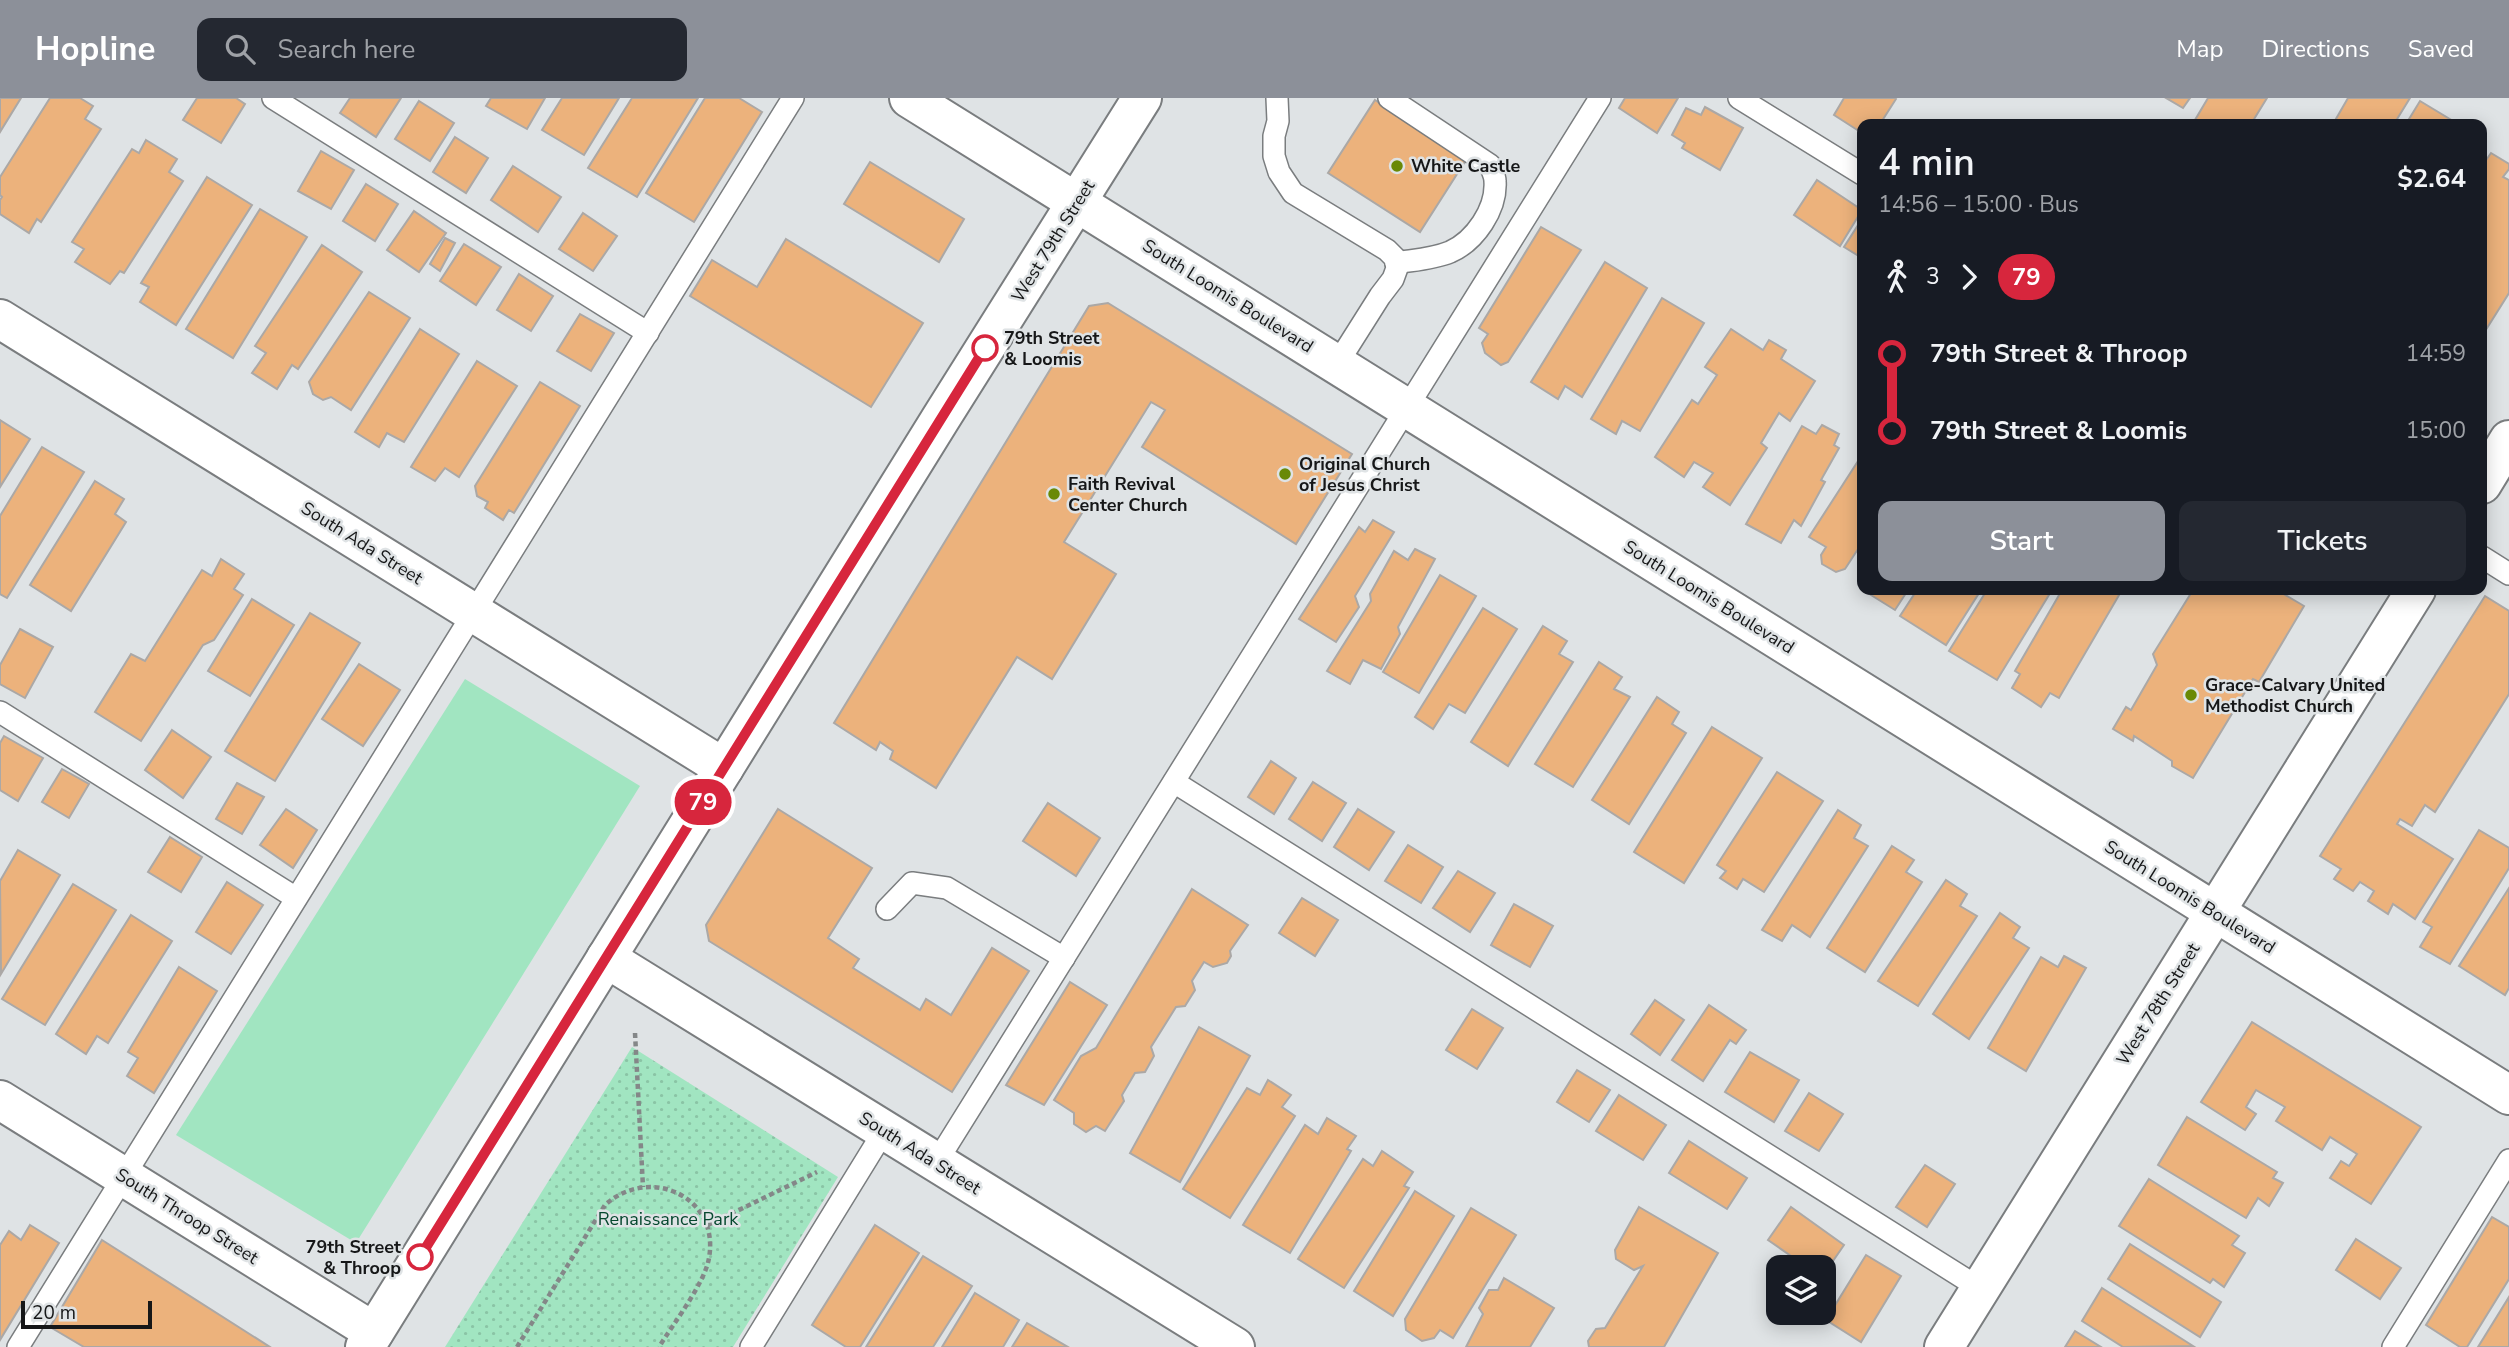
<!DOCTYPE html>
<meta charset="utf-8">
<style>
:root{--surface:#171b24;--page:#242831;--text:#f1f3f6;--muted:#9ea1a6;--accent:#8c9099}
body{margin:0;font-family:"Nunito Sans",sans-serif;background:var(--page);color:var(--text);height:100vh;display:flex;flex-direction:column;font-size:26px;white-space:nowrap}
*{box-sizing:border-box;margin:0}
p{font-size:23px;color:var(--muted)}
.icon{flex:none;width:38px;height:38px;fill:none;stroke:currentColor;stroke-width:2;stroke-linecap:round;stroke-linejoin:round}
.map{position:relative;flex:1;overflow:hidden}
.sheet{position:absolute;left:1857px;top:21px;width:630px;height:476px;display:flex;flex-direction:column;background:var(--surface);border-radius:14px;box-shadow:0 4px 18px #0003}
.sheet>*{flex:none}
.badge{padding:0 14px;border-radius:23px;font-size:24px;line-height:46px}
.fabs{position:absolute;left:1766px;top:1157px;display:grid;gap:14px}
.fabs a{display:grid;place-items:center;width:70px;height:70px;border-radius:14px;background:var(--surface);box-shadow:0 4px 18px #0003;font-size:35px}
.scale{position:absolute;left:21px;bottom:18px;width:131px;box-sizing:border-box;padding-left:7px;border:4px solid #161718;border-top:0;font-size:19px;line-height:24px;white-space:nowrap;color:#161718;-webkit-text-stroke:5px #dfe3e5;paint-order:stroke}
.map>.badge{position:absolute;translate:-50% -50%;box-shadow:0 0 0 4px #fff}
.legs{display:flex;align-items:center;gap:10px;height:77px;padding:0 21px;font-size:23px}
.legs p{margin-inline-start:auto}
.overview{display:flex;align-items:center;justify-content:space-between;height:119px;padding:0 21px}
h1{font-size:38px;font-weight:600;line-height:52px}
.cta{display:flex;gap:14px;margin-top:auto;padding:14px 21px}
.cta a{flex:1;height:80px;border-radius:14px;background:var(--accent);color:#fff;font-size:28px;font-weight:600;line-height:80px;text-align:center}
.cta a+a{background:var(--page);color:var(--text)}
ul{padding:0 21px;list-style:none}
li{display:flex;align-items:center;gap:24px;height:77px;font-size:26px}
li i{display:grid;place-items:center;width:10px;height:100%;margin:0 9px;background:currentColor}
li i::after{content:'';width:18px;height:18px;margin:-9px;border:5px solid;border-radius:50%;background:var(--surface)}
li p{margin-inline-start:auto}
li:first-child i{background:linear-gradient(#0000 50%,currentColor 0)}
li:last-child i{background:linear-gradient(currentColor 50%,#0000 0)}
header{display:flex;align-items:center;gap:42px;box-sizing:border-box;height:98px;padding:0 35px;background:var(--accent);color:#fff}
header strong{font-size:33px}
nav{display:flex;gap:38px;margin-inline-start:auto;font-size:24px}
.search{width:490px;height:63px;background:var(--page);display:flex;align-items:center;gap:18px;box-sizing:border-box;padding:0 24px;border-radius:14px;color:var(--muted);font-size:26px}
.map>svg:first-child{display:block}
.grass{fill:#a1e5c1}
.park{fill:url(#park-dots)}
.building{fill:#ecb27c;stroke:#aba8a6;stroke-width:2}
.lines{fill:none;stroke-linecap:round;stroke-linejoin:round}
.service-casing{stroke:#7a7d7f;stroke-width:24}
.minor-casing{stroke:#7a7d7f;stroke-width:42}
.tertiary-casing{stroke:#7a7d7f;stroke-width:42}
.secondary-casing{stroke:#7a7d7f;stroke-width:42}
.path{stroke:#848788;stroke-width:4.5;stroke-dasharray:5 3.5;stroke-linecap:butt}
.service{stroke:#fff;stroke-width:21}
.minor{stroke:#fff;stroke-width:38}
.tertiary{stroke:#fff;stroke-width:38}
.secondary{stroke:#fff;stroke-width:38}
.line-1-casing{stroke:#fff;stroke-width:16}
.line-1{stroke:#d7263d;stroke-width:10}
.poi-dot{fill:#698906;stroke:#dfe3e5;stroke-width:2.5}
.stop-1-dot{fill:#fff;stroke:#d7263d;stroke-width:3.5}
.labels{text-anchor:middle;stroke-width:5;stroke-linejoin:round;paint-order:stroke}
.poi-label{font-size:18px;font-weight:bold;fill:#161718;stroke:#dfe3e5;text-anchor:start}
.street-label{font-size:18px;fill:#161718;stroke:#dfe3e5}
.stop-label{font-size:18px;font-weight:bold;fill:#161718;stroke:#dfe3e5;text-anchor:start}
.park-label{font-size:18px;fill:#05482e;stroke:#dfe3e5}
</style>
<header>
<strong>Hopline</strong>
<div class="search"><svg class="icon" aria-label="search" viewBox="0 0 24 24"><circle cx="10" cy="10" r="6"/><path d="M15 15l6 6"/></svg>Search here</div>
<nav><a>Map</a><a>Directions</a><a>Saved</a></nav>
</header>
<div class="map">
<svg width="2509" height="1249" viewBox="0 0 2509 1249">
<defs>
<pattern id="park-dots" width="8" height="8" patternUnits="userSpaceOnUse" patternTransform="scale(1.75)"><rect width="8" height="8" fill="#a1e5c1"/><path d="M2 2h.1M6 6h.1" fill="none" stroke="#8ac4a5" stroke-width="1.8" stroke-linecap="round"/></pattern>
</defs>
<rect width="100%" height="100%" fill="#dfe3e5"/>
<polygon class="grass" points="465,581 640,688 356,1145 176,1037"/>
<polygon class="park" points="632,949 838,1079 733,1249 445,1249"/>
<g class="building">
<polygon points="0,0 21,0 0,34"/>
<polygon points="50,0 80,0 93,8 85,21 101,31 41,124 37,121 29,135 0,116 0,102 2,99 0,97 0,79"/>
<polygon points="197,0 236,0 245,6 221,45 183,22"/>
<polygon points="350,0 401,0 376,39 340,15"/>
<polygon points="491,0 545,0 527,31 486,8"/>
<polygon points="562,0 619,0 584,57 542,32"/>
<polygon points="632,0 698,0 637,99 588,70"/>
<polygon points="705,0 739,0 762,14 694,124 646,95"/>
<polygon points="1625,0 1678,0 1657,35 1619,10"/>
<polygon points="1844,0 1895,0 1896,1 1880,26 1862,26 1862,35 1834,17"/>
<polygon points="2166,0 2190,0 2183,10"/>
<polygon points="2208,0 2267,0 2251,26 2202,26 2195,22"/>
<polygon points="2348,0 2410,0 2394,26 2333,26"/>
<polygon points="1375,2 1466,62 1420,134 1328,75"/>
<polygon points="419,3 454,25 430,63 395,41"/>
<polygon points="2420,3 2458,26 2406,26"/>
<polygon points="1705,9 1743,30 1720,72 1682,50 1685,45 1672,37 1686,10 1701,17"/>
<polygon points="455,39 488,60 466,95 433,74"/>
<polygon points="146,42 177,61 169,74 183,83 124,175 120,173 110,186 75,164 84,151 72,144 132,51 139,55"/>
<polygon points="321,53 354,72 331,111 298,93"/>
<polygon points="2491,55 2509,66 2509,71 2503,79 2509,82 2509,195 2482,238 2482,63 2484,65"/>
<polygon points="870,64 964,121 939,164 844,106"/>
<polygon points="513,68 561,99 538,134 491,102"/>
<polygon points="207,79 252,107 176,227 140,204 149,189 141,185"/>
<polygon points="1817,82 1862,112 1840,148 1794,117"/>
<polygon points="366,86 398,106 375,143 343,123"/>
<polygon points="260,111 307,139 233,260 186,231"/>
<polygon points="414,113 446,135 419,174 387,152"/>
<polygon points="583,115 617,138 593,173 559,151"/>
<polygon points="1862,121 1862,160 1844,149"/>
<polygon points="1541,129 1581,152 1508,264 1501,267 1485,255 1482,245 1488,236 1479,230"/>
<polygon points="445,140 455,145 440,173 430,166"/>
<polygon points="786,141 923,225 871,309 690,198 712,162 757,189"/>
<polygon points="464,146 501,169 476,207 440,183"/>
<polygon points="322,147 362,174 298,271 292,267 277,291 252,275 266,255 255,248"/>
<polygon points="1605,164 1647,190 1582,299 1565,288 1558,301 1531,284"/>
<polygon points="519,176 553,198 531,233 497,212"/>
<polygon points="369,194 410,220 351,312 331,299 323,302 313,296 309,284"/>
<polygon points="1662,200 1704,225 1640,333 1622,323 1616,336 1591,321"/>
<polygon points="1108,205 1352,356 1296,446 1142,349 1165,312 1151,304 1064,444 1116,476 1052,581 1017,559 936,690 890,661 893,653 880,644 876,652 834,625 1089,208"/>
<polygon points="580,216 614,235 591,273 557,253"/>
<polygon points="420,231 459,256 404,344 387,335 379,349 355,334"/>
<polygon points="1731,231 1763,252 1769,242 1786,252 1781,261 1815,283 1790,323 1779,315 1761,345 1767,350 1730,407 1703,389 1713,375 1694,364 1684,379 1655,359 1692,302 1698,306 1717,277 1705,269"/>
<polygon points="477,263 517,288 459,379 445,370 435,383 411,369"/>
<polygon points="540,284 580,308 514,415 509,412 503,422 485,410 488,404 477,398 475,388"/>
<polygon points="0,322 30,341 0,389"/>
<polygon points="1822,327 1839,336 1834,347 1839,350 1821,382 1825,384 1801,428 1794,422 1781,445 1746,426 1802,328 1816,336"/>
<polygon points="42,349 84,374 7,500 0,496 0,418"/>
<polygon points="1862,357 1862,445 1845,471 1836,474 1822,466 1821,457 1826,449 1809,439"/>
<polygon points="95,383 124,401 115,416 126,424 71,513 30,487"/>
<polygon points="1373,422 1394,434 1355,498 1359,509 1336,544 1299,521 1359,429 1365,434"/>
<polygon points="1415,451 1435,461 1398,529 1400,536 1381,571 1363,562 1350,586 1327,573 1371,503 1370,496 1394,453 1408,462"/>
<polygon points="221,461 244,476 234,491 243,497 214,542 203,547 141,643 95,614 131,556 145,563 202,472 212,478"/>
<polygon points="1440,477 1476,498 1419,595 1383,574"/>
<polygon points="1863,492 1908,492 1895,512"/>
<polygon points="1917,492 1981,492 1946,547 1900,518"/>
<polygon points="1987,492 2052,492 1997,582 1949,553"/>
<polygon points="2062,492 2122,492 2059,600 2050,595 2041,609 2012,590 2020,576 2015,573"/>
<polygon points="2193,492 2277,492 2304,508 2259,584 2253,581 2193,680 2172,668 2172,663 2134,638 2133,643 2113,631 2126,609 2131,612 2157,567 2153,556"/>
<polygon points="2485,498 2509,513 2509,596 2435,714 2425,707 2412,728 2400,721 2397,726 2453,761 2415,821 2393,806 2388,816 2368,803 2374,793 2360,784 2353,793 2334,781 2341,771 2320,758"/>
<polygon points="252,501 294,527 250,598 208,573"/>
<polygon points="1483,510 1517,531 1465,615 1449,606 1433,631 1415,619"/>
<polygon points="310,515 360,545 275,683 225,653"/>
<polygon points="1543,528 1567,543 1559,556 1573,564 1508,668 1471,644"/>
<polygon points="20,531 53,549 25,600 0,586 0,567"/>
<polygon points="1599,564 1622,579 1614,591 1630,599 1573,689 1535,666"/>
<polygon points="359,566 400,592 363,648 322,621"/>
<polygon points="1657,599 1679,614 1672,626 1686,635 1629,726 1592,702"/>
<polygon points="1712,629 1762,660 1684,785 1634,754"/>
<polygon points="172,632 211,659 183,700 145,672"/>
<polygon points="4,638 43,660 18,703 0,692 0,645"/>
<polygon points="1271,663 1296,680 1274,716 1248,699"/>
<polygon points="62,671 89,686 69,720 42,704"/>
<polygon points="1777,674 1823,703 1764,794 1743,781 1737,791 1720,780 1726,773 1717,767"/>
<polygon points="1313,684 1346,705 1322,743 1289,721"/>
<polygon points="237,685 264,699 242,736 216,721"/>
<polygon points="1048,705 1100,740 1076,778 1023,743"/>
<polygon points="286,711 317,732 293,770 260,747"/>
<polygon points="778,711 872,770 828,840 859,861 853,870 920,912 926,901 951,917 992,850 1029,873 952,994 709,843 706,827"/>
<polygon points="1358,711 1394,734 1369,772 1334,749"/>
<polygon points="1838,712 1861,727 1854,740 1868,748 1810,839 1792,827 1782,843 1762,832"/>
<polygon points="2479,732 2509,750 2509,770 2450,866 2420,849 2432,829 2423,824"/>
<polygon points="170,739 202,759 181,794 148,774"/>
<polygon points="1408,747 1443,769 1421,805 1385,783"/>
<polygon points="1892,748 1914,762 1906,774 1922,784 1865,874 1827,850"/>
<polygon points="18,752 60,777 1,876 0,783"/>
<polygon points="1458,773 1495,795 1470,834 1433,810"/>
<polygon points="1946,782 1967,796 1960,808 1977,818 1918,908 1878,883"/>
<polygon points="227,784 263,807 231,856 196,834"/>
<polygon points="73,786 116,812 45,927 2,901"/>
<polygon points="2509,790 2509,890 2505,897 2459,868"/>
<polygon points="1192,791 1248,827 1230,853 1231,858 1227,865 1213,869 1204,864 1192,883 1195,892 1185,908 1176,909 1151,949 1154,958 1145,974 1135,975 1122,997 1124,1003 1105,1033 1096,1028 1086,1034 1074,1026 1074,1015 1054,1002 1081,958 1096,950"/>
<polygon points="1302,800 1338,822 1315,858 1279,835"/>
<polygon points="1514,806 1553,828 1530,869 1491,847"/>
<polygon points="2000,815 2020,829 2013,840 2029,850 1969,941 1933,916"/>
<polygon points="131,817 172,843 108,945 97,938 86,956 56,936"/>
<polygon points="2064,858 2086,870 2026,973 1988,950 2041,859 2058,869"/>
<polygon points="179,869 217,893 154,995 127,978 138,960 128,954"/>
<polygon points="1070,884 1107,907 1044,1007 1006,987"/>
<polygon points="1655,902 1684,922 1660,957 1631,936"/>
<polygon points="1709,907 1746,932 1736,946 1730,942 1703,983 1672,962"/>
<polygon points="1472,911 1503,930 1477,971 1446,952"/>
<polygon points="2252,924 2421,1029 2371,1106 2330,1080 2341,1063 2349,1068 2357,1056 2330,1039 2322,1052 2276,1023 2285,1009 2256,992 2246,1009 2256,1016 2245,1032 2201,1004"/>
<polygon points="1199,929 1250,958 1180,1084 1130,1055"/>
<polygon points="1750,954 1799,982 1774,1024 1725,994"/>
<polygon points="1577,972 1610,992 1589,1024 1557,1004"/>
<polygon points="1268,982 1291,997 1282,1009 1295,1018 1230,1120 1183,1091 1247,990 1260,997"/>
<polygon points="1809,995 1843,1016 1819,1053 1785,1033"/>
<polygon points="1619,997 1666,1027 1643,1062 1596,1033"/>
<polygon points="2187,1019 2277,1074 2273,1080 2283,1085 2269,1108 2258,1100 2246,1120 2158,1067"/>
<polygon points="1327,1020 1356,1038 1347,1051 1351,1053 1290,1155 1243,1127 1305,1027 1318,1036"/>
<polygon points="1689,1043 1747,1080 1727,1111 1669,1075"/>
<polygon points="1382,1053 1413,1074 1404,1088 1409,1090 1344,1190 1298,1161 1363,1061 1373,1068"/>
<polygon points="1925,1067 1955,1086 1927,1129 1896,1109"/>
<polygon points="2149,1081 2239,1138 2232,1147 2245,1155 2224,1189 2213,1181 2210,1185 2119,1128"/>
<polygon points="1415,1093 1454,1118 1393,1218 1354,1193"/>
<polygon points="1639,1109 1718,1155 1664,1249 1589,1249 1588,1243 1596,1231 1605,1230 1643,1168 1634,1172 1616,1161 1615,1152"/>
<polygon points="1791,1109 1844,1147 1824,1176 1824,1169 1807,1169 1768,1142"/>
<polygon points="1471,1110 1516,1137 1453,1240 1440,1232 1434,1240 1422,1243 1406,1232 1405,1221"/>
<polygon points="2492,1119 2509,1129 2509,1181 2467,1249 2460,1249 2426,1227"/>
<polygon points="30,1127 59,1145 0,1242 0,1147 9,1133 21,1142"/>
<polygon points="875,1127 919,1155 860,1249 846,1249 812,1227"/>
<polygon points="2356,1141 2401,1170 2380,1201 2336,1172"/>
<polygon points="102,1142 270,1249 84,1249 50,1229"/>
<polygon points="2130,1146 2221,1204 2200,1239 2108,1181"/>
<polygon points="1866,1157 1901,1178 1861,1244 1826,1222"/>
<polygon points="923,1158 972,1188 933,1249 866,1249"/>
<polygon points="1504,1180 1554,1210 1530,1249 1466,1249 1483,1216 1479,1210 1489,1192 1498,1192"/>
<polygon points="2102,1190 2193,1248 2123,1249 2082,1223"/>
<polygon points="975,1195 1019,1222 1003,1249 942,1249"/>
<polygon points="2509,1199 2509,1249 2478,1249"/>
<polygon points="1027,1225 1068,1249 1012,1249"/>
<polygon points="2075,1233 2101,1249 2065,1249"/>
</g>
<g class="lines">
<g class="service-casing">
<g id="service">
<polyline points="273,0 648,235"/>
<polyline points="1277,0 1278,23 1274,38 1274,58 1279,74 1293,95 1387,152 1395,160 1397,170 1393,181 1380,198 1337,266"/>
<path d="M 1389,0 L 1490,67 C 1492,72 1495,78 1495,83 C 1497,111 1475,143 1450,154 C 1433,161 1414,162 1396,165"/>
<polyline points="1739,0 1862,76"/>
<polyline points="2482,459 2509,476"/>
<polyline points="0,614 296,800"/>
<polyline points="1174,684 1981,1191"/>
<polyline points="887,811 912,785 947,790 1064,860"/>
<polyline points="936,1065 1600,0"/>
<polyline points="18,1249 793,0"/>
<polyline points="751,1249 884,1033"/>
<polyline points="2393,1249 2509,1062"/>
</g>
</g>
<g class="minor-casing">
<g id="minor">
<polyline points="0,221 724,670"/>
<polyline points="2482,386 2509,342"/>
<polyline points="606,860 1235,1249"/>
<polyline points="0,1002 374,1234"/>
<polyline points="1944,1249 2416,492"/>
</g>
</g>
<g class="tertiary-casing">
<polyline id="tertiary" points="909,0 2509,997"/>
</g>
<g class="secondary-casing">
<polyline id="secondary" points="365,1249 941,320 1142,0"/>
</g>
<g class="path">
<polyline points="635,935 643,1089"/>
<polyline points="708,1127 817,1074"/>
<path d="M 517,1249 L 605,1107 C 649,1067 720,1098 709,1160 C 705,1185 673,1226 659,1249"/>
</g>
<use href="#service" class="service"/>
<use href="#minor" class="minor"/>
<use href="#tertiary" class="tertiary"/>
<use href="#secondary" class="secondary"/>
</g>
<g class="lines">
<g class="line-1-casing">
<polyline id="line-1" points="420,1159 985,250"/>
</g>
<use href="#line-1" class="line-1"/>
</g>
<g class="poi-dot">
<circle cx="1397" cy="68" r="7"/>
<circle cx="1285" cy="376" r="7"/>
<circle cx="1054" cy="396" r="7"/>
<circle cx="2191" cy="597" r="7"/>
</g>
<g class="stop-1-dot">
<circle cx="985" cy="250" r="12"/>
<circle cx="420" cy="1159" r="12"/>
</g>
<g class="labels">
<g class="poi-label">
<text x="1411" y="74">White Castle</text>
<text x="1299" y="372">Original Church<tspan x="1299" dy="21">of Jesus Christ</tspan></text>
<text x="1068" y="392">Faith Revival<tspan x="1068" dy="21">Center Church</tspan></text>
<text x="2205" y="593">Grace-Calvary United<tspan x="2205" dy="21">Methodist Church</tspan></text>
</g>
<g class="street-label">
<text transform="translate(1053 143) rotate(-58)" y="6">West 79th Street</text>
<text transform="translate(1228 198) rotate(32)" y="6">South Loomis Boulevard</text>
<text transform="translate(362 445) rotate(32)" y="6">South Ada Street</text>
<text transform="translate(1709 499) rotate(32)" y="6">South Loomis Boulevard</text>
<text transform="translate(2190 799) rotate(32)" y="6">South Loomis Boulevard</text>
<text transform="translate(2158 906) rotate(-58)" y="6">West 78th Street</text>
<text transform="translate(920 1055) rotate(32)" y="6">South Ada Street</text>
<text transform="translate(187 1118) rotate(32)" y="6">South Throop Street</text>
</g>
<g class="stop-label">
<text x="1004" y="246">79th Street<tspan x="1004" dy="21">&amp; Loomis</tspan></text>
<text x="401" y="1155" text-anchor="end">79th Street<tspan x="401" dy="21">&amp; Throop</tspan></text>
</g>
<g class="park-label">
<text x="668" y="1127">Renaissance Park</text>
</g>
</g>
</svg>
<div class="fabs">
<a><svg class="icon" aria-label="layers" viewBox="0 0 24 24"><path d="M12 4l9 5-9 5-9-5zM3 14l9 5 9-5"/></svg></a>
</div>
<div class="scale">20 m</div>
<b class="badge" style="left:703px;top:704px;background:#d7263d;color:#fff">79</b>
<section class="sheet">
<div class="overview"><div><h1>4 min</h1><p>14:56 – 15:00 · Bus</p></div><b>$2.64</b></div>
<div class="legs"><svg class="icon" aria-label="walk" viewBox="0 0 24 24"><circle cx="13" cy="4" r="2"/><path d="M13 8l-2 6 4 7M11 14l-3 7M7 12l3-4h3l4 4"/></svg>3<svg class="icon" aria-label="forward" viewBox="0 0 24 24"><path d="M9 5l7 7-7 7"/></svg><b class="badge" style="background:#d7263d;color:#fff">79</b></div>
<ul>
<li><i style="color:#d7263d"></i><b>79th Street &amp; Throop</b><p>14:59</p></li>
<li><i style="color:#d7263d"></i><b>79th Street &amp; Loomis</b><p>15:00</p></li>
</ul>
<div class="cta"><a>Start</a><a>Tickets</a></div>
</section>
</div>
